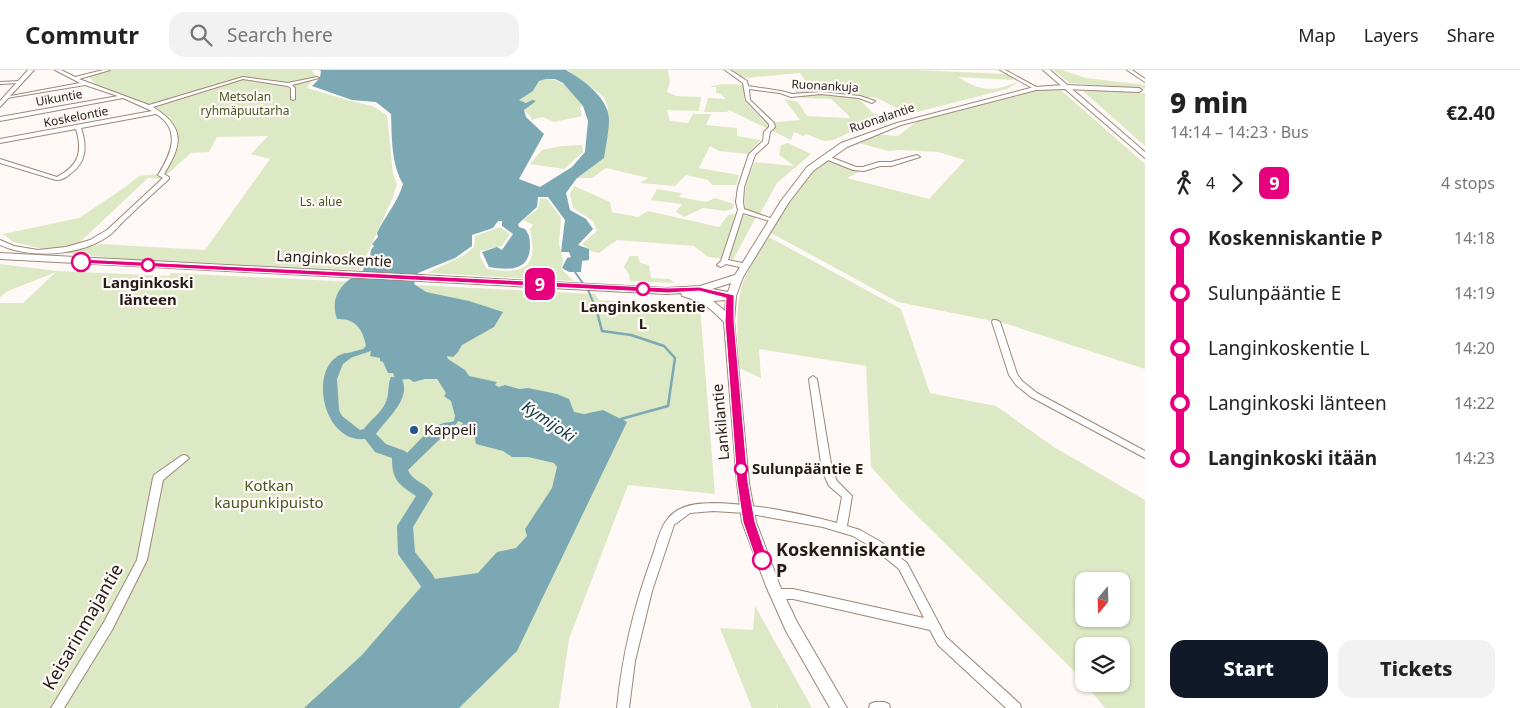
<!DOCTYPE html>
<meta charset="utf-8">
<style>
:root{--surface:#fff;--page:#f2f2f2;--text:#222;--muted:#767676;--line:#e0e0e0;--accent:#111827}
body{margin:0;font-family:"Noto Sans",sans-serif;background:var(--page);color:var(--text);height:100vh;display:flex;flex-direction:column;font-size:19px;white-space:nowrap}
*{box-sizing:border-box;margin:0}
p{font-size:16px;color:var(--muted)}
.icon{flex:none;width:28px;height:28px;fill:none;stroke:currentColor;stroke-width:2;stroke-linecap:round;stroke-linejoin:round}
.map{position:relative;flex:1;overflow:hidden}
.drawer{display:flex;flex-direction:column;background:var(--surface);width:375px}
.drawer>*{flex:none}
.badge{padding:0 10px;border-radius:8px;font-size:18px;line-height:32px}
.needle{width:32px;rotate:199deg}
.buttons{position:absolute;left:1075px;top:502px;display:grid;gap:10px}
.buttons a{display:grid;place-items:center;width:55px;height:55px;border-radius:10px;background:var(--surface);box-shadow:0 1px 4px #0004;font-size:25px}
.map>.badge{position:absolute;translate:-50% -50%;box-shadow:0 0 0 2px #fff}
.legs{display:flex;align-items:center;gap:8px;height:55px;padding:0 25px;font-size:16px}
.legs p{margin-inline-start:auto}
.overview{display:flex;align-items:center;justify-content:space-between;height:85px;padding:0 25px}
h1{font-size:28px;font-weight:800;line-height:38px}
.button{display:flex;gap:10px;margin-top:auto;padding:10px 25px}
.button a{flex:1;height:58px;border-radius:15px;background:var(--accent);color:#fff;font-size:20px;font-weight:800;line-height:58px;text-align:center}
.button a+a{background:var(--page);color:var(--text)}
ul{padding:0 25px;list-style:none}
li{display:flex;align-items:center;gap:18px;height:55px;font-size:19px}
li i{display:grid;place-items:center;width:8px;height:100%;margin:0 6px;background:currentColor}
li i::after{content:'';width:12px;height:12px;margin:-6px;border:4px solid;border-radius:50%;background:var(--surface)}
li p{margin-inline-start:auto}
li:first-child i{background:linear-gradient(#0000 50%,currentColor 0)}
li:last-child i{background:linear-gradient(currentColor 50%,#0000 0)}
header{display:flex;align-items:center;gap:30px;box-sizing:border-box;height:70px;padding:0 25px;background:var(--surface);border-bottom:1px solid var(--line)}
header strong{font-size:24px}
nav{display:flex;gap:28px;margin-inline-start:auto;font-size:18px}
.search{width:350px;height:45px;background:var(--page);display:flex;align-items:center;gap:12px;box-sizing:border-box;padding:0 18px;border-radius:15px;color:var(--muted);font-size:19px}
main{display:flex;flex:1;min-height:0}
.map>svg:first-child{display:block}
.green{fill:#dde9c5;fill-rule:evenodd}
.water{fill:#7ba8b3;fill-rule:evenodd}
.lines{fill:none;stroke-linecap:round;stroke-linejoin:round}
.stream-far1{stroke:#7ba8b3;stroke-width:2}
.stream{stroke:#7ba8b3;stroke-width:2.5}
.river{fill:#7ba8b3;fill-rule:evenodd}
.minor-casing{stroke:#9e8679;stroke-width:2}
.tertiary-casing{stroke:#9e8679;stroke-width:2}
.secondary-casing{stroke:#9e8679;stroke-width:2}
.minor{fill:#fff;fill-rule:evenodd}
.tertiary{fill:#fff;fill-rule:evenodd}
.secondary{fill:#fff;fill-rule:evenodd}
.line-1{fill:#e6007e;stroke:#fff}
.stop-1-dot{fill:#fff;stroke:#e6007e;stroke-width:2.5}
.poi-dot{fill:#1f5990;stroke:#fef9f6;stroke-width:2}
.labels{text-anchor:middle;stroke-width:4.5;stroke-linejoin:round;paint-order:stroke}
.far-street-label{font-size:12px;fill:#241b16;stroke:#fef9f6}
.far-park-label{font-size:12px;fill:#485820;stroke:#fef9f6}
.street-label{font-size:15px;fill:#241b16;stroke:#fef9f6}
.stop-label{font-size:15px;font-weight:bold;fill:#241b16;stroke:#fef9f6}
.poi-label{font-size:15px;fill:#241b16;stroke:#fef9f6;text-anchor:start}
.park-label{font-size:15px;fill:#485820;stroke:#fef9f6}
.water-label{font-size:16px;font-style:italic;fill:#0c3942;stroke:#fef9f6}
.near-stop-label{font-size:18px;font-weight:bold;fill:#241b16;stroke:#fef9f6;text-anchor:start}
.near-street-label{font-size:18px;fill:#241b16;stroke:#fef9f6}
</style>
<header>
<strong>Commutr</strong>
<div class="search"><svg class="icon" aria-label="search" viewBox="0 0 24 24"><circle cx="10" cy="10" r="6"/><path d="M15 15l6 6"/></svg>Search here</div>
<nav><a>Map</a><a>Layers</a><a>Share</a></nav>
</header>
<main>
<div class="map">
<svg width="1145" height="638" viewBox="0 0 1145 638">
<rect width="100%" height="100%" fill="#fef9f6"/>
<g class="green">
<path d="M 112,0 L 311,0 L 316,5 L 307,18 L 351,31 L 372,36 L 387,45 L 393,104 L 397,114 L 393,127 L 361,198 L 358,200 L 126,189 L 64,183 L 100,174 L 205,180 L 270,89 L 251,84 L 268,66 L 217,67 L 209,82 L 191,83 L 162,109 L 148,108 L 79,173 L 61,178 L 43,179 L 13,172 L 3,164 L 79,148 L 124,118 L 139,106 L 165,103 C 184,71 185,58 151,36 L 242,8 L 150,36 L 96,15 L 88,6 Z"/>
<polygon points="568,0 668,0 670,12 667,22 676,26 701,27 699,41 667,40 670,51 688,53 693,44 711,44 706,55 737,58 737,66 761,70 747,84 719,81 710,76 699,98 739,105 736,115 712,115 708,110 686,105 675,116 640,113 648,108 606,98 592,108 577,108 608,38 604,27"/>
<path d="M 737,0 L 914,0 L 1007,4 L 1013,8 L 1012,10 L 958,7 C 972,16 986,22 1003,17 C 1009,15 1013,13 1019,12 L 1007,19 L 909,44 L 875,27 L 858,28 L 874,44 L 896,43 L 904,46 L 866,55 L 833,70 L 824,71 L 806,64 L 803,66 L 794,62 L 791,70 L 729,40 L 727,42 L 704,42 L 708,28 L 726,29 L 721,24 L 716,23 L 716,17 L 709,17 L 721,14 L 745,15 L 744,30 L 766,53 L 800,50 L 784,29 L 798,32 L 807,46 L 849,48 L 849,46 L 831,29 L 802,28 L 794,20 L 811,19 L 800,3 L 745,8 L 729,1 Z"/>
<polygon points="1053,0 1062,0 1086,8 1145,15 1145,19 1070,13"/>
<path d="M 546,9 C 564,8 572,23 583,36 L 580,37 L 582,46 L 554,52 L 543,47 L 531,50 L 531,47 L 524,40 L 535,31 L 526,33 L 518,30 L 533,21 L 539,11 Z"/>
<path d="M 1041,19 L 1054,19 L 1062,21 L 1145,94 L 1145,299 L 1007,254 L 898,232 L 771,163 C 785,135 802,110 825,89 L 859,102 L 847,108 L 929,129 L 965,90 L 938,82 L 901,80 L 888,81 L 855,72 L 875,64 L 898,66 L 916,52 Z"/>
<polygon points="1089,19 1145,23 1145,76 1083,21"/>
<path d="M 788,73 L 811,84 L 777,113 L 760,144 L 745,139 C 743,118 747,111 755,92 L 794,96 L 779,85 L 781,75 Z"/>
<polygon points="582,75 583,82 564,99 530,94 542,80 561,76"/>
<polygon points="574,116 610,132 612,142 638,147 648,141 719,157 728,145 735,144 756,147 733,190 708,187 694,176 617,170 599,183 591,181 582,174 597,161 593,151 573,138 570,124"/>
<polygon points="657,119 682,123 679,127 706,132 715,128 734,134 733,139 725,141 703,138 684,147 676,142 682,134 651,130"/>
<path d="M 540,129 L 547,129 L 561,148 L 559,174 L 563,190 L 561,199 L 574,211 L 427,203 L 464,185 L 474,177 L 475,166 L 500,157 L 510,164 L 502,176 L 480,181 L 480,187 L 487,199 C 523,204 539,200 530,159 L 533,155 L 523,150 L 538,139 Z"/>
<path d="M 769,167 L 901,239 L 930,323 L 996,336 L 1054,377 L 1145,430 L 1145,638 L 1105,638 L 1085,614 L 1121,614 L 1121,576 L 1084,576 L 1084,612 L 1070,597 L 901,430 L 871,397 L 866,296 L 759,279 L 761,308 L 739,298 C 738,272 735,244 741,219 C 746,201 759,183 769,167 ZM 1084,511 L 1121,511 L 1121,549 L 1084,549 Z"/>
<polygon points="630,186 638,186 640,193 649,195 651,208 670,209 674,213 630,211 629,204 624,197"/>
<polygon points="0,194 57,201 169,206 171,203 595,224 599,230 700,236 715,424 628,415 569,569 559,638 0,638 0,233 23,233 56,202 8,221 0,227"/>
<polygon points="755,536 807,629 812,638 778,638 775,632 777,638 752,638 720,558 753,560"/>
</g>
<path class="water" d="M 319,0 L 566,0 C 583,10 608,27 609,49 C 609,61 606,75 604,88 L 577,108 L 566,123 L 570,140 L 586,149 L 593,159 L 578,175 L 589,179 L 589,190 L 582,191 L 581,202 L 569,202 L 562,198 L 567,188 L 571,187 L 569,182 L 561,182 L 565,150 L 548,127 L 538,127 L 537,137 L 518,154 L 519,157 L 525,159 C 530,166 530,169 530,178 C 528,202 508,200 489,197 L 482,182 L 497,177 L 502,180 L 513,164 L 502,156 L 502,151 L 498,151 L 493,158 L 472,165 L 472,176 L 455,188 L 418,203 L 414,214 L 426,222 L 469,231 L 503,242 L 494,257 L 462,275 L 458,282 L 453,287 L 447,286 L 448,289 L 465,300 L 469,306 L 497,312 L 495,315 L 499,317 L 505,315 L 519,319 L 528,318 L 557,324 L 569,329 L 574,342 L 584,344 L 603,340 L 627,352 L 517,581 L 459,638 L 304,638 L 362,585 L 427,510 L 478,503 L 497,482 L 516,478 L 527,466 L 525,459 L 552,418 L 557,397 L 554,393 L 528,387 L 512,387 L 503,381 L 476,374 L 474,363 L 461,356 L 463,353 L 458,351 L 454,358 L 449,357 L 449,353 L 454,351 L 455,346 L 451,331 L 444,326 L 446,323 L 437,309 L 425,309 L 414,312 L 409,309 L 396,310 L 393,303 L 388,303 L 383,292 L 380,291 L 380,288 L 370,286 L 371,281 L 347,289 L 344,284 L 363,279 L 366,276 C 363,259 355,248 337,249 C 329,226 343,211 363,201 L 364,195 L 369,192 L 371,180 L 374,176 L 372,174 L 378,167 L 377,163 C 385,146 398,132 403,114 C 391,93 392,68 391,44 L 376,32 L 352,30 L 312,16 L 320,8 L 321,1 ZM 546,9 L 555,9 L 563,13 L 583,36 L 588,51 L 585,82 L 572,97 L 540,117 L 519,109 L 544,64 L 526,47 L 524,40 L 536,31 L 532,30 L 526,33 L 519,30 L 533,21 L 539,11 Z"/>
<g class="lines">
<polyline class="stream-far1" points="575,202 589,222 596,239"/>
<polyline class="stream" points="596,238 602,261 631,265 664,276 675,288 668,336 621,349"/>
<path class="river" d="M 345,283 L 352,287 L 343,294 L 337,309 L 339,340 L 342,346 L 360,360 L 364,359 C 370,350 380,344 385,334 C 390,325 387,315 391,307 L 401,307 C 413,328 387,348 376,364 L 386,374 L 405,381 L 407,383 C 419,372 436,348 454,353 L 456,357 L 454,361 L 444,365 L 408,400 C 413,412 427,413 433,424 L 413,457 L 415,482 L 433,505 L 444,527 L 441,532 L 435,535 L 429,532 L 420,515 L 398,484 L 397,456 L 416,426 C 398,414 392,410 392,388 L 375,382 L 365,369 C 321,373 307,293 345,283 Z"/>
<g class="minor-casing">
<g id="minor">
<path d="M 55,0 L 61,0 L 75,7 L 103,0 L 110,0 L 79,9 L 149,35 L 243,7 L 288,13 L 317,7 L 319,8 L 292,15 L 295,18 L 295,29 L 293,30 L 291,29 L 291,18 L 288,16 L 243,9 L 153,37 C 185,57 183,74 164,104 L 169,107 L 169,109 C 155,122 140,135 127,148 C 120,154 115,162 107,167 C 79,186 30,189 0,175 L 0,170 L 14,176 L 38,180 L 66,177 L 90,170 L 107,160 L 163,108 L 158,105 C 171,84 182,60 156,44 L 81,58 C 87,76 87,92 70,104 C 66,108 61,110 56,110 L 0,93 L 0,89 L 57,107 C 79,95 83,82 76,59 L 0,73 L 0,69 L 152,41 L 123,28 L 0,51 L 0,47 L 118,26 L 85,15 L 7,28 L 5,27 L 80,13 Z"/>
<polygon points="725,0 730,0 747,11 748,16 781,21 792,24 821,22 860,26 875,31 872,33 859,28 821,24 791,27 780,23 749,19 750,30 774,53 775,57 770,62 768,73 755,85 744,117 743,132 744,139 776,150 773,152 743,143 728,190 747,194 747,198 744,198 726,194 721,197 717,195 721,191 738,140 736,132 738,117 749,84 763,71 764,62 769,57 769,54 746,30 743,13"/>
<polygon points="1000,0 1005,0 1038,18 1034,19"/>
<polygon points="1127,0 1132,0 1145,9 1145,12"/>
<polygon points="21,11 21,13 19,13 0,14 0,12"/>
<polygon points="825,85 856,97 863,97 879,92 891,92 917,85 920,87 891,96 880,96 864,101 853,100 823,88 822,87"/>
<polygon points="993,250 996,250 1000,252 1017,304 1022,311 1037,323 1145,381 1145,388 1031,327 1016,315 1009,305 992,252"/>
<path d="M 813,306 L 817,309 L 832,400 L 837,411 L 852,426 L 847,456 L 860,460 L 881,472 L 907,493 L 946,567 L 1020,634 L 1021,638 L 1006,638 L 938,575 L 930,560 L 793,529 L 776,529 L 772,527 L 770,524 L 772,521 L 776,519 L 793,519 L 924,548 L 899,499 L 873,478 L 853,466 L 823,457 L 746,443 L 713,441 L 690,443 L 674,455 L 652,521 L 635,591 L 629,638 L 617,638 C 622,586 634,536 652,487 C 656,476 659,461 666,451 C 669,447 675,441 680,439 C 708,423 805,444 837,453 L 842,427 L 829,416 L 822,400 L 809,309 Z"/>
<polygon points="184,385 187,386 189,388 187,390 163,410 147,490 112,560 64,638 51,638 104,552 137,490 153,408 154,405 181,386"/>
<polygon points="875,632 884,632 889,634 890,638 869,638 870,634"/>
</g>
</g>
<g class="tertiary-casing">
<g id="tertiary">
<polygon points="28,0 34,0 0,37 0,31"/>
<path d="M 1065,15 L 1139,18 L 1142,20 L 1139,22 L 1065,19 L 1036,20 L 901,55 L 847,77 L 813,101 L 789,132 L 743,207 L 736,226 L 734,251 L 749,413 L 756,452 L 780,516 L 797,552 L 847,638 L 830,638 L 786,561 L 766,516 L 742,452 L 737,413 L 724,252 C 709,237 702,231 682,226 L 681,223 L 667,224 L 0,189 L 0,183 L 667,218 L 700,216 L 735,205 L 781,131 L 807,97 L 841,73 L 897,53 L 1034,17 ZM 731,213 L 728,222 L 712,219 ZM 726,230 L 725,241 L 713,231 Z"/>
</g>
</g>
<g class="secondary-casing">
<polygon id="secondary" points="1043,0 1050,0 1145,82 1145,88"/>
</g>
<use href="#minor" class="minor"/>
<use href="#tertiary" class="tertiary"/>
<use href="#secondary" class="secondary"/>
</g>
<polygon class="line-1" points="81,189 668,218 699,217 734,225 734,251 748,412 755,452 768,490 766,493 758,493 756,490 743,452 737,412 725,251 726,228 699,221 668,223 78,193 77,192"/>
<g class="stop-1-dot">
<circle cx="81" cy="192" r="9"/>
<circle cx="148" cy="195" r="6"/>
<circle cx="643" cy="219" r="6"/>
<circle cx="741" cy="399" r="6"/>
<circle cx="762" cy="490" r="9"/>
</g>
<circle class="poi-dot" cx="414" cy="360" r="5"/>
<g class="labels">
<g class="far-street-label">
<text transform="translate(825 16) rotate(3)" y="4">Ruonankuja</text>
<text transform="translate(59 28) rotate(-10)" y="4">Uikuntie</text>
<text transform="translate(76 47) rotate(-11)" y="4">Koskelontie</text>
<text transform="translate(882 48) rotate(-19)" y="4">Ruonalantie</text>
</g>
<g class="far-park-label">
<text x="245" y="31">Metsolan<tspan x="245" dy="14">ryhmäpuutarha</tspan></text>
<text x="321" y="136">Ls. alue</text>
</g>
<g class="street-label">
<text transform="translate(334 189) rotate(3)" y="5">Langinkoskentie</text>
<text transform="translate(721 352) rotate(-95)" y="5">Lankilantie</text>
</g>
<g class="stop-label">
<text x="148" y="218">Langinkoski<tspan x="148" dy="17">länteen</tspan></text>
<text x="643" y="242">Langinkoskentie<tspan x="643" dy="17">L</tspan></text>
<text x="752" y="404" text-anchor="start">Sulunpääntie E</text>
</g>
<g class="poi-label">
<text x="424" y="365">Kappeli</text>
</g>
<g class="park-label">
<text x="269" y="421">Kotkan<tspan x="269" dy="17">kaupunkipuisto</tspan></text>
</g>
<g class="water-label">
<text transform="translate(549 351) rotate(34)" y="6">Kymijoki</text>
</g>
<g class="near-stop-label">
<text x="776" y="486">Koskenniskantie<tspan x="776" dy="21">P</tspan></text>
</g>
<g class="near-street-label">
<text transform="translate(83 557) rotate(-60)" y="6">Keisarinmajantie</text>
</g>
</g>
</svg>
<div class="buttons">
<a><svg class="needle" viewBox="-14 -14 28 28"><path d="M0-13l5 13h-10z" fill="#e53935"/><path d="M0 13l5-13h-10z" fill="#767676"/></svg></a>
<a><svg class="icon" aria-label="layers" viewBox="0 0 24 24"><path d="M12 4l9 5-9 5-9-5zM3 14l9 5 9-5"/></svg></a>
</div>
<b class="badge" style="left:540px;top:214px;background:#e6007e;color:#fff">9</b>
</div>
<section class="drawer">
<div class="overview"><div><h1>9 min</h1><p>14:14 – 14:23 · Bus</p></div><b>€2.40</b></div>
<div class="legs"><svg class="icon" aria-label="walk" viewBox="0 0 24 24"><circle cx="13" cy="4" r="2"/><path d="M13 8l-2 6 4 7M11 14l-3 7M7 12l3-4h3l4 4"/></svg>4<svg class="icon" aria-label="forward" viewBox="0 0 24 24"><path d="M9 5l7 7-7 7"/></svg><b class="badge" style="background:#e6007e;color:#fff">9</b><p>4 stops</p></div>
<ul>
<li><i style="color:#e6007e"></i><b>Koskenniskantie P</b><p>14:18</p></li>
<li><i style="color:#e6007e"></i><span>Sulunpääntie E</span><p>14:19</p></li>
<li><i style="color:#e6007e"></i><span>Langinkoskentie L</span><p>14:20</p></li>
<li><i style="color:#e6007e"></i><span>Langinkoski länteen</span><p>14:22</p></li>
<li><i style="color:#e6007e"></i><b>Langinkoski itään</b><p>14:23</p></li>
</ul>
<div class="button"><a>Start</a><a>Tickets</a></div>
</section>
</main>
